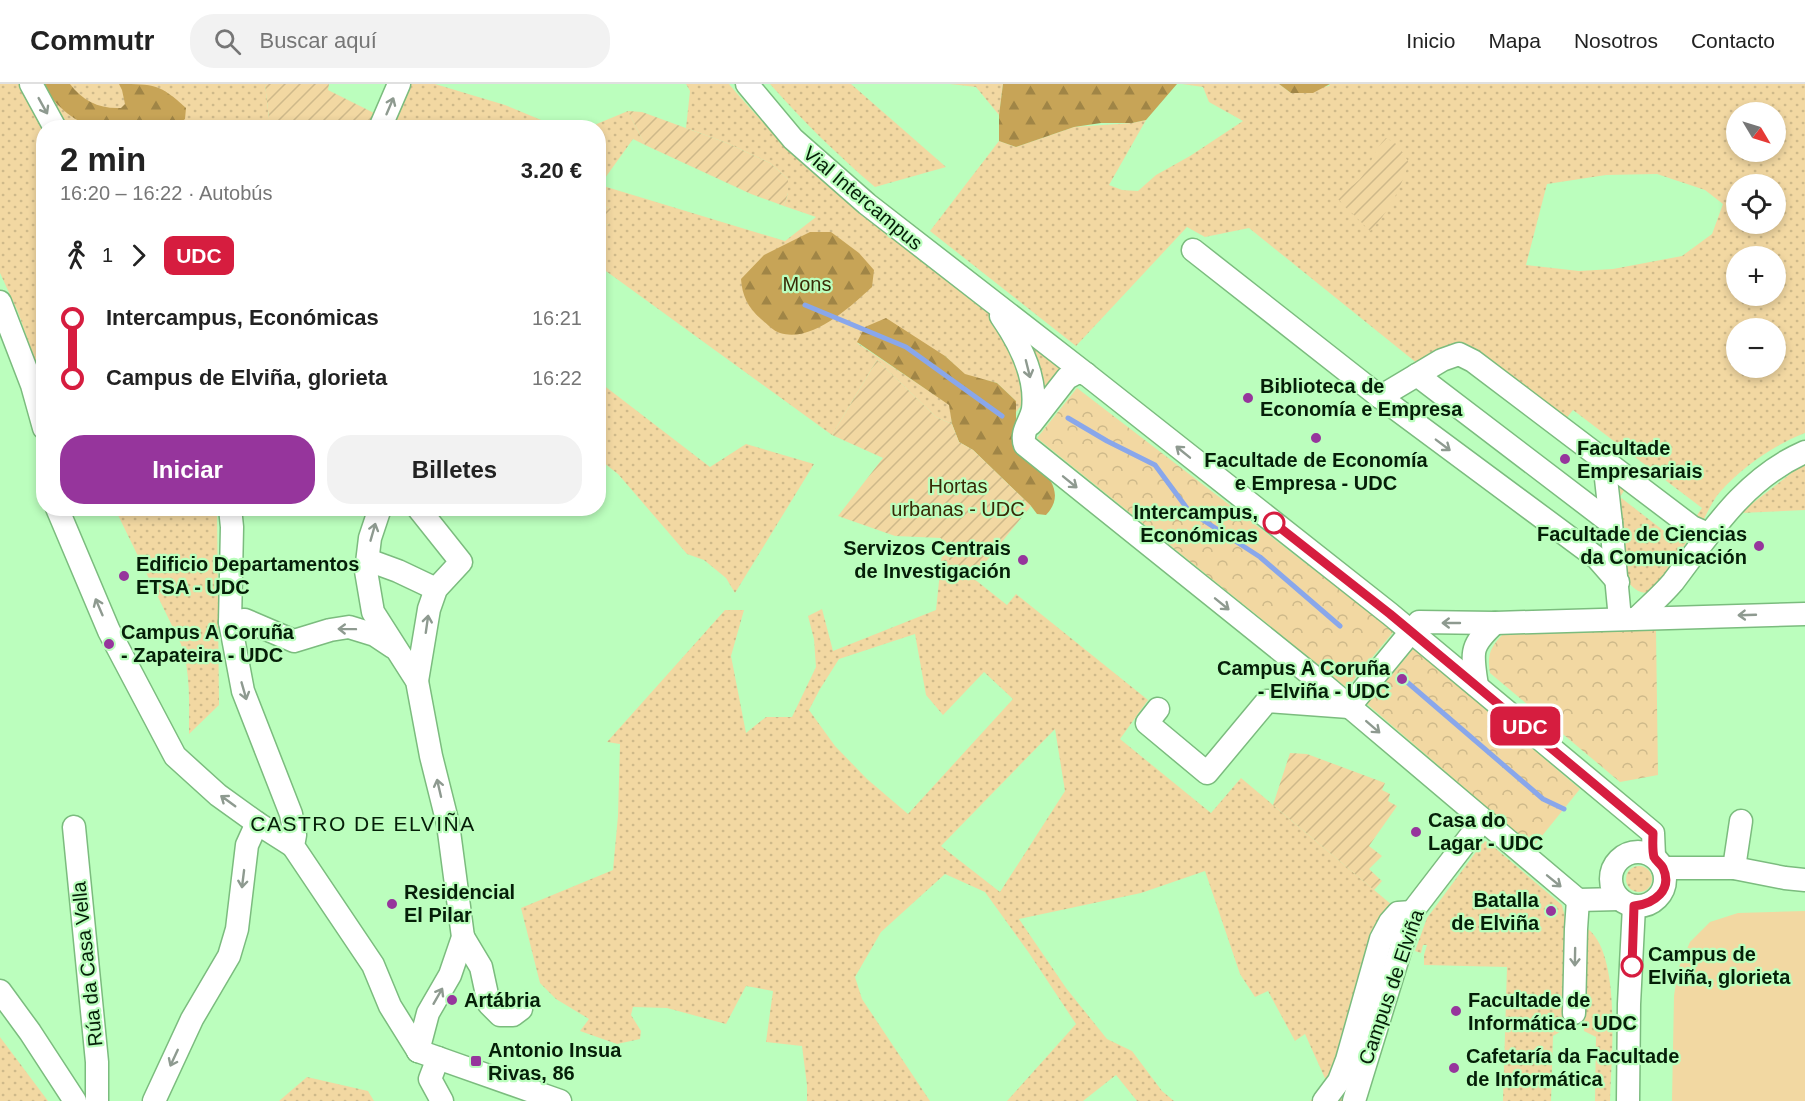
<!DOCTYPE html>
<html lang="es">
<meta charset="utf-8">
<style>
:root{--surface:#fff;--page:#f2f2f2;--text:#222;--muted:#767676;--line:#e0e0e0;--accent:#96359c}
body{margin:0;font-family:Helvetica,sans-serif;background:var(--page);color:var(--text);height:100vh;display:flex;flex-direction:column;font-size:22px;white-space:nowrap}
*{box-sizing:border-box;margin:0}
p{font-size:20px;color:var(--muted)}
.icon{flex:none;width:33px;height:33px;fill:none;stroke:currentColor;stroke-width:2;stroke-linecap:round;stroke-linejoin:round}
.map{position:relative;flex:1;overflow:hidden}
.sheet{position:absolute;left:36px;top:36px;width:570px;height:396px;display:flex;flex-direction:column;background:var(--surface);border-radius:24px;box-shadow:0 3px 9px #0003}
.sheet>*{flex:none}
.badge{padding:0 12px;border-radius:9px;font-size:21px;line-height:39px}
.needle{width:39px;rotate:128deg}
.controls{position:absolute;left:1726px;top:18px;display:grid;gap:12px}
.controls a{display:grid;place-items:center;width:60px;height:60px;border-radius:50%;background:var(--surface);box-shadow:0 3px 9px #0003;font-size:30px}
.map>.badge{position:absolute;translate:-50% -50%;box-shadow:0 0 0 3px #fff}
.legs{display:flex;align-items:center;gap:9px;height:66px;padding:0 24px;font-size:20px}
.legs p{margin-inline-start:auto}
.head{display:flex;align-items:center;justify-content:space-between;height:102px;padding:0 24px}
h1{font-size:33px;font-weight:600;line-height:45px}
.primary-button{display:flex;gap:12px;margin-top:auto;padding:12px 24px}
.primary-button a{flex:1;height:69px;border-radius:24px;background:var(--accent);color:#fff;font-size:24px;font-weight:600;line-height:69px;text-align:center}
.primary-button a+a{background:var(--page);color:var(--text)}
ul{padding:0 24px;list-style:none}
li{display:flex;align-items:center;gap:21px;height:60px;font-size:22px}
li i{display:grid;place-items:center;width:9px;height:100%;margin:0 8px;background:currentColor}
li i::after{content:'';width:15px;height:15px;margin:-8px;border:4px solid;border-radius:50%;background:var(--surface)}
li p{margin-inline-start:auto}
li:first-child i{background:linear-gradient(#0000 50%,currentColor 0)}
li:last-child i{background:linear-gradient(currentColor 50%,#0000 0)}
header{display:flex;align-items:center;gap:36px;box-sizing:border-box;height:84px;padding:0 30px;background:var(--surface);border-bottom:2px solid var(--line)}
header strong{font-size:28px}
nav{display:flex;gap:33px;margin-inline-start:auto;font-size:21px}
.search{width:420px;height:54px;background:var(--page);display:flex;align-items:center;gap:15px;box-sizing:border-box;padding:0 21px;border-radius:24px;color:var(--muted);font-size:22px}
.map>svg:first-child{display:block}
.grass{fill:url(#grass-dots);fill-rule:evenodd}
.forest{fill:url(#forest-firs)}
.park{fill:url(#park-crowns)}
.garden{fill:url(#garden-furrows)}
.pitch{fill:#f2d8a2}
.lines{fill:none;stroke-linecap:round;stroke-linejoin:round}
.stream{stroke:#89a7eb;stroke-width:5}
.minor-casing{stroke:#7bbc7e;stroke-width:25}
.minor{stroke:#fff;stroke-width:22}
.oneway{stroke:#8e9a90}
.line-1-casing{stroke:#fff;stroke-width:14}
.line-1{stroke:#d61d3f;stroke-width:9}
.poi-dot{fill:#96359c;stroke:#bbfebd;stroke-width:2}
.stop-1-dot{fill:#fff;stroke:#d61d3f;stroke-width:3}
.labels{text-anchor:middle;stroke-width:4.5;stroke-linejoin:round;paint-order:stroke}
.street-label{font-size:20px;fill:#051f08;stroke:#bbfebd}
.park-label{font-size:20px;fill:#382a06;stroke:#bbfebd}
.poi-label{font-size:20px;font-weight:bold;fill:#051f08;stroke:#bbfebd;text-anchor:start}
.stop-label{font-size:20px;font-weight:bold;fill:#051f08;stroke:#bbfebd;text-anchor:end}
.neighbourhood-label{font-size:21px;letter-spacing:1.5px;fill:#051f08;stroke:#bbfebd}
</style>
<header>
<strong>Commutr</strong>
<div class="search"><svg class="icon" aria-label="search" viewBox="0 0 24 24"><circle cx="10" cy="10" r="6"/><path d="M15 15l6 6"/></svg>Buscar aquí</div>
<nav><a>Inicio</a><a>Mapa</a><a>Nosotros</a><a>Contacto</a></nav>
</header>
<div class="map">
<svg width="1805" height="1017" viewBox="0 0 1805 1017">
<defs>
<pattern id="grass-dots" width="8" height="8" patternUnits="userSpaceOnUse" patternTransform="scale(1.5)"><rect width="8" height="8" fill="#f2d8a2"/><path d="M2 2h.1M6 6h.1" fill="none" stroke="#ceb98a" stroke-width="1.8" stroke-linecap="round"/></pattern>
<pattern id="forest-firs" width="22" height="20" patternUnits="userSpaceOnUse" patternTransform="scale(1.5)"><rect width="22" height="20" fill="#c7a457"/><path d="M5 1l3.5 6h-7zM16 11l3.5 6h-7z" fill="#a08546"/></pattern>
<pattern id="park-crowns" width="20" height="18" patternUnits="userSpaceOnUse" patternTransform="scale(1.5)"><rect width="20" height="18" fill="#f2d8a2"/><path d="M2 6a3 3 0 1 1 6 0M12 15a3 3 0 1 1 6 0" fill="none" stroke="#ceb98a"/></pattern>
<pattern id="garden-furrows" width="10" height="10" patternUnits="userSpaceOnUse" patternTransform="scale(1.5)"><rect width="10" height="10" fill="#f2d8a2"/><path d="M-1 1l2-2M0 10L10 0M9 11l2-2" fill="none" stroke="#ceb98a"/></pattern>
</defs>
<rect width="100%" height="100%" fill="#bbfebd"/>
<g class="grass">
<polygon points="0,0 265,0 270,43 44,44 43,300 18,228 0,189"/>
<polygon points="411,0 435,0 505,21 558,43 372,44 393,30"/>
<path d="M 686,0 L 729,0 C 804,90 902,158 993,231 L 1008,250 L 1028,313 L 1016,328 L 1016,317 L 997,299 L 965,291 L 945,272 L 857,259 L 950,321 L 952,340 L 936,333 L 877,276 L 832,351 L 599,182 L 599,144 L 609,140 L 610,124 L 599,123 L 598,44 L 587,44 L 628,27 L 645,61 L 633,55 L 600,101 L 785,157 L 816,133 L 784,122 L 788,109 L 788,95 L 770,79 L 727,59 L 686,44 L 690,7 Z"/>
<path d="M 770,0 L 851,0 L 946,83 L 875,103 C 837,71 803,37 770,0 Z"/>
<polygon points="950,0 1003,0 999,31 976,3"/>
<path d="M 1182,0 L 1279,0 L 1291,9 L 1329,2 L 1330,0 L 1805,0 L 1805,349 C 1774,361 1742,383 1720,408 C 1713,416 1708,427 1703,437 L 1693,437 L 1702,424 L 1573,326 L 1565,336 L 1475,269 L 1418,280 L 1249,144 L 1205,153 L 1187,143 L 1076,262 L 930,147 L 999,57 L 1016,63 L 1074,43 L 1132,39 L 1146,36 L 1109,101 L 1122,106 L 1138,107 L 1156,91 L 1190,72 L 1243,37 L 1209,18 L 1203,3 ZM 1737,28 L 1776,28 L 1776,68 L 1737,68 ZM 1657,90 L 1705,106 L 1723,120 L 1712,150 L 1682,172 L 1613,185 L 1579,187 L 1526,181 L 1547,100 L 1606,91 ZM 1737,100 L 1776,100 L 1776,140 L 1737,140 ZM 1737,172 L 1776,172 L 1776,212 L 1737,212 ZM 1737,244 L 1776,244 L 1776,284 L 1737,284 Z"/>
<polygon points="1022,252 1069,282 1039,319"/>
<polygon points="598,297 710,383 746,360 814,380 735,509 726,494 704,476 687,470 618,390 599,375"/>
<polygon points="1803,380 1805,380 1805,426 1740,429"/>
<path d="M 1615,393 L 1627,402 L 1620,413 L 1677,457 L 1685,447 L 1691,451 L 1660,500 L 1649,509 C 1640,509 1635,506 1629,499 L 1616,417 Z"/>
<path d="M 115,425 L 217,425 L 219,621 L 189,650 C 189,619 191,590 181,560 Z"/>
<path d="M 942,469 L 971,496 L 973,494 L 1007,521 L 1016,510 L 1148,616 L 1120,655 L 1211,729 L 1241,694 L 1392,821 L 1346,1017 L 1310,1017 L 1328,1001 L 1305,950 L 1295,957 L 1268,907 L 1255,913 L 1240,890 L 1205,787 L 1141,809 L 1019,835 L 1066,904 L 1107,955 L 1132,967 L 1162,1007 L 1174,1017 L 1137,1017 L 1116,991 L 1083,1017 L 1007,1017 L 1076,940 L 1029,869 L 985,808 L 945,790 L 881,848 L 855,893 L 862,915 L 930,1017 L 807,1017 L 807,1001 L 802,962 L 766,958 L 773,907 L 746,902 L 726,940 L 667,924 L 633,923 L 631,931 L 641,947 L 640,955 L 617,960 L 580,947 L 589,935 L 556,915 L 540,899 L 521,824 L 613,786 L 618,732 L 620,660 L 607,658 L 725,526 L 744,526 L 731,572 L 746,649 L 766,633 L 792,633 L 816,583 L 814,555 L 808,532 L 822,525 L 833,567 L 936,526 ZM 915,550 L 926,611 L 943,631 L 984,588 L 1013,615 L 908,730 L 867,695 L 835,662 L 809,626 L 820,605 L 839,575 ZM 1055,645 L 1065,707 L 1000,808 L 941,762 Z"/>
<polygon points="1484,757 1488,758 1562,821 1568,845 1565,945 1553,952 1551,1017 1503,1017 1507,883 1424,881 1424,871 1427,861 1423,861 1421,869 1415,867 1427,834"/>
<circle cx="1639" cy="795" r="13"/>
<path d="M 1588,845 C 1622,872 1611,975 1610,1017 L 1595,1017 L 1596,953 L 1584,947 Z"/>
<polygon points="0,953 48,1017 0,1017"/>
<polygon points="307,993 368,1007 374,1017 279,1017"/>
</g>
<g class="forest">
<path d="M 42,0 L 70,0 C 83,17 99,25 121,24 L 125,20 L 122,6 L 119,0 C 154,0 160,0 186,24 L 185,35 L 175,43 L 94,43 C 72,37 54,20 42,0 Z"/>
<polygon points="1003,0 1177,0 1146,36 1132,39 1101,39 1074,43 1016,63 999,57 999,31"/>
<polygon points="1279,0 1330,0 1313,9 1291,9"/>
<path d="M 810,148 L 831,148 L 859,169 L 874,186 L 872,203 C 850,223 812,259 780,249 C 773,247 766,239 761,235 C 748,224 742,211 741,195 L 764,171 Z"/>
<path d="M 886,234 L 945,272 L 965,290 L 997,299 L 1016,317 L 1016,360 C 1035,379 1072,404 1046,431 L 1037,430 L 1031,422 L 973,366 L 959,358 L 952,340 L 949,321 L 857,258 L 865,243 Z"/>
</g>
<g class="park">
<polygon points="1077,304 1394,547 1347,604 1037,354"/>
<path d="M 1656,546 L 1658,691 L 1620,698 L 1490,589 C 1487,570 1490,564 1503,550 Z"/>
<polygon points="1414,564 1580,705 1533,763 1367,620"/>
</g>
<g class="garden">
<polygon points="265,0 329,0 328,6 378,31 372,43 270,43"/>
<polygon points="628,27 642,28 727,59 770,79 788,95 788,109 784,122 751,110 645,61"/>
<path d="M 1386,54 L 1398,61 L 1409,79 C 1400,105 1390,127 1370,147 L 1336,113 C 1344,107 1353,102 1360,95 C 1371,82 1374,65 1386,54 Z"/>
<polygon points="599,123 610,124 615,129 609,140 599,144"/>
<polygon points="877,276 936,333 952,340 959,358 973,366 1031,422 971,496 942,469 941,454 895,452 838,432 883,374 832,351"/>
<polygon points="1290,669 1307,670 1385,699 1382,706 1390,710 1388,717 1397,722 1369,762 1382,772 1369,785 1382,797 1374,806 1273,721"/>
</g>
<polygon class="pitch" points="1805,827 1805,1017 1672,1017 1674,912 1678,885 1690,858 1710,838 1738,829"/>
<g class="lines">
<g class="stream">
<polyline points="805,221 906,263 1002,332"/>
<polyline points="1068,334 1107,357 1155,381 1189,427 1260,473 1340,542"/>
<polyline points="1407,598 1543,715 1564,725"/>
</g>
<g class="minor-casing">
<g id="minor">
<polyline points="31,0 55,44"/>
<polyline points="747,0 793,55 867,120 1086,290 1390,530 1653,749 1654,772"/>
<polyline points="380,44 399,0"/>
<polyline points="1193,166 1380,313 1597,474 1618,498"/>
<polyline points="0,218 32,301 44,344"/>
<path d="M 1001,232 C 1019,258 1037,292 1033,325 C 1031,337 1020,348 1025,361 L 1325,602 L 1578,816 L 1619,815"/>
<polyline points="1417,291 1611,439 1620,535"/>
<polyline points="1380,313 1442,276 1459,270 1473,277 1692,443 1708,450"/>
<polyline points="1031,340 1067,294 1078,288 1086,290"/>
<polyline points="1604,377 1611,439"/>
<polyline points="57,424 109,547 175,672 218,711 257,739 293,762"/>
<polyline points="230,424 232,443 230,538 243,607 291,730 295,751 293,762 373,881 390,922 418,967"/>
<polyline points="380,424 370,454 366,487 373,528 417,597 431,672 448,740 463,853 450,891 428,929 418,967"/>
<polyline points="368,476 398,487 436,505"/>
<path d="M 1637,534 C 1649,522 1662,511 1673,498 C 1711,448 1745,394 1805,368"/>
<polyline points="230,538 245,536 294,557 330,546 349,543 375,551 393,563"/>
<polyline points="417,597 429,525 436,505 461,478 418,424"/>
<path d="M 1477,602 C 1472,568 1469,563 1495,539"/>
<polyline points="1158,625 1147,639 1207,689 1267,617 1349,623 1419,538 1495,539 1805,530"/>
<polyline points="74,743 97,978 97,1017"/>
<circle cx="1638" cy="795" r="27"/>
<polyline points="1663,784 1734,784 1785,794 1805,796"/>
<polyline points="1734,784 1741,737"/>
<polyline points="463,853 481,883 489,920 500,931 513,931 521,925"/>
<polyline points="0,907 30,948 75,1017"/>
<polyline points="1574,929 1576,845 1578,816"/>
<polyline points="418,967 560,1017"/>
<polyline points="438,974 430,995 442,1017"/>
<polyline points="154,1017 192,935 229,872 237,845 247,761 257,739"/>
<polyline points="1324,1017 1339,997 1347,976 1381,855 1390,838 1398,829 1412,828"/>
<polyline points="1354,1017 1412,828 1482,737"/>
<polyline points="1628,1017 1629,920 1634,822"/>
</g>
</g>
<use href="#minor" class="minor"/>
</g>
<defs><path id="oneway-shaft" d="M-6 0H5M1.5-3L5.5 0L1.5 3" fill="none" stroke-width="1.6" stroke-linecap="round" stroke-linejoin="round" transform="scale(1.5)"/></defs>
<g class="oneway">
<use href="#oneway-shaft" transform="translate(43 22) rotate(61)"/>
<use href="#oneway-shaft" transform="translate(390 22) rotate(-67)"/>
<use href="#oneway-shaft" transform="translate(1028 285) rotate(76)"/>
<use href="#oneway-shaft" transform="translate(1443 361) rotate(37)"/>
<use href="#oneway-shaft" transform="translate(1183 368) rotate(-141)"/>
<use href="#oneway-shaft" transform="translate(1070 398) rotate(39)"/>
<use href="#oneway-shaft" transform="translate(373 448) rotate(-74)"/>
<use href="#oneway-shaft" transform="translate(1222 520) rotate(39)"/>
<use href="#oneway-shaft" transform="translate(99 523) rotate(-113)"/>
<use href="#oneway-shaft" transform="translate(1747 531) rotate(178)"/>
<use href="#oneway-shaft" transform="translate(1451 539) rotate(-180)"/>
<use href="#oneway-shaft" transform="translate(427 540) rotate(-82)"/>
<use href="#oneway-shaft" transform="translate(347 545) rotate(-179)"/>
<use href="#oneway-shaft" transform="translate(244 607) rotate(74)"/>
<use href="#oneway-shaft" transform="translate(1373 643) rotate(41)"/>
<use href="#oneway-shaft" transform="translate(439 704) rotate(-103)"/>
<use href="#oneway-shaft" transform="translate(228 717) rotate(-144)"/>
<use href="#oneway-shaft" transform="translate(243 795) rotate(97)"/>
<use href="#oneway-shaft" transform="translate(1554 797) rotate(39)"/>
<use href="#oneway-shaft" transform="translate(1575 873) rotate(91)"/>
<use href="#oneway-shaft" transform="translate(438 912) rotate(-60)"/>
<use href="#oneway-shaft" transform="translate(174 974) rotate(115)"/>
</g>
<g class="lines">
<g class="line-1-casing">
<path id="line-1" d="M 1274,439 L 1390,530 L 1653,749 C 1653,755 1652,766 1654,773 C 1656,777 1661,780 1663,784 C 1673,806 1654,820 1634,822 L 1632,882"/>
</g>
<use href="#line-1" class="line-1"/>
</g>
<g class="poi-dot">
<circle cx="1248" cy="314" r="6"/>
<circle cx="1316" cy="354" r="6"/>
<circle cx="1565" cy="375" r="6"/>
<circle cx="1759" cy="462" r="6"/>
<circle cx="1023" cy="476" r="6"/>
<circle cx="124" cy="492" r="6"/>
<circle cx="109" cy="560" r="6"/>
<circle cx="1402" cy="595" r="6"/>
<circle cx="1416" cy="748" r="6"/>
<circle cx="392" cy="820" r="6"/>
<circle cx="1551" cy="827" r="6"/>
<circle cx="452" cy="916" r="6"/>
<circle cx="1456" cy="927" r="6"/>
<rect x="470" y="971" width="12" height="12" rx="3"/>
<circle cx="1454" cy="984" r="6"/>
</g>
<g class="stop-1-dot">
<circle cx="1274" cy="439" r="10"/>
<circle cx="1632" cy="882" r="10"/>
</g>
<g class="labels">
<g class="street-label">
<text transform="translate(863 114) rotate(40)" y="7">Vial Intercampus</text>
<text transform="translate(87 880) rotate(-96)" y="7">Rúa da Casa Vella</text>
<text transform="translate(1391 903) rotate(-71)" y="7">Campus de Elviña</text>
</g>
<g class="park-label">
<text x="807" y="207">Mons</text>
<text x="958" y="409">Hortas<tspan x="958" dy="23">urbanas - UDC</tspan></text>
</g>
<g class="poi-label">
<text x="1260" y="309">Biblioteca de<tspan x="1260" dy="23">Economía e Empresa</tspan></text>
<text x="1577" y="371">Facultade<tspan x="1577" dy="23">Empresariais</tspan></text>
<text x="1316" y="383" text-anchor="middle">Facultade de Economía<tspan x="1316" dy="23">e Empresa - UDC</tspan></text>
<text x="1747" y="457" text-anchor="end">Facultade de Ciencias<tspan x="1747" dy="23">da Comunicación</tspan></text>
<text x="1011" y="471" text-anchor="end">Servizos Centrais<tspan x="1011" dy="23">de Investigación</tspan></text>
<text x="136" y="487">Edificio Departamentos<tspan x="136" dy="23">ETSA - UDC</tspan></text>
<text x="121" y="555">Campus A Coruña<tspan x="121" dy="23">- Zapateira - UDC</tspan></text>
<text x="1390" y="591" text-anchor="end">Campus A Coruña<tspan x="1390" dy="23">- Elviña - UDC</tspan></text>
<text x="1428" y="743">Casa do<tspan x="1428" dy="23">Lagar - UDC</tspan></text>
<text x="404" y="815">Residencial<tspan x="404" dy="23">El Pilar</tspan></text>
<text x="1539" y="823" text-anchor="end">Batalla<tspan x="1539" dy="23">de Elviña</tspan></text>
<text x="464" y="923">Artábria</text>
<text x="1468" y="923">Facultade de<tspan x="1468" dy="23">Informática - UDC</tspan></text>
<text x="488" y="973">Antonio Insua<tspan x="488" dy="23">Rivas, 86</tspan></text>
<text x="1466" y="979">Cafetaría da Facultade<tspan x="1466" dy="23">de Informática</tspan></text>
</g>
<g class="stop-label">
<text x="1258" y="435">Intercampus,<tspan x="1258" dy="23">Económicas</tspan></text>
<text x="1648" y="877" text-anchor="start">Campus de<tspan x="1648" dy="23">Elviña, glorieta</tspan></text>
</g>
<g class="neighbourhood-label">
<text x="363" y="747">CASTRO DE ELVIÑA</text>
</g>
</g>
</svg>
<div class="controls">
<a><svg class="needle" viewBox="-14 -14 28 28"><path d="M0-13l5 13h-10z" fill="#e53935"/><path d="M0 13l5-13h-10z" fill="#767676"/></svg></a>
<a><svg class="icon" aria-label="locate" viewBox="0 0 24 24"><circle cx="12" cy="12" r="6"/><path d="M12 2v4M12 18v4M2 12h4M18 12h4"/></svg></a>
<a>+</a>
<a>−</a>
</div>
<b class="badge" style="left:1525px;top:642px;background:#d61d3f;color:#fff">UDC</b>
<section class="sheet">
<div class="head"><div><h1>2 min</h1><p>16:20 – 16:22 · Autobús</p></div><b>3.20 €</b></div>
<div class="legs"><svg class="icon" aria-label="walk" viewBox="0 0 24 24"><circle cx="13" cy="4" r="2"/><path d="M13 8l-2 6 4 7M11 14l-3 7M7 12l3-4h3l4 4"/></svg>1<svg class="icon" aria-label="forward" viewBox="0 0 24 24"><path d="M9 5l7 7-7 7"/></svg><b class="badge" style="background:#d61d3f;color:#fff">UDC</b></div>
<ul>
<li><i style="color:#d61d3f"></i><b>Intercampus, Económicas</b><p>16:21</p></li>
<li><i style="color:#d61d3f"></i><b>Campus de Elviña, glorieta</b><p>16:22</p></li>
</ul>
<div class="primary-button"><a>Iniciar</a><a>Billetes</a></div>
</section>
</div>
